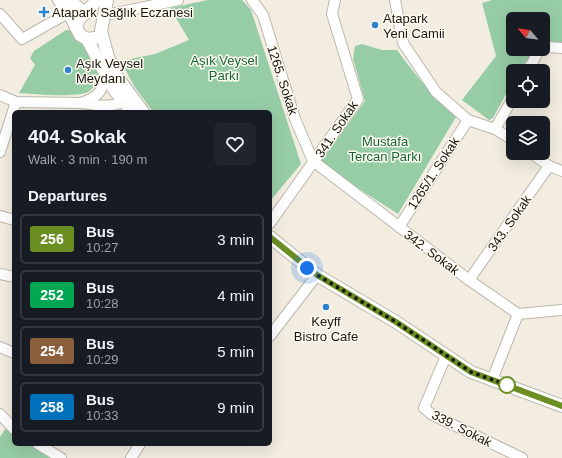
<!DOCTYPE html>
<meta charset="utf-8">
<style>
:root{--surface:#171b24;--page:#20242c;--text:#f1f3f6;--muted:#9ea1a6;--line:#363941}
body{margin:0;font-family:Arial,sans-serif;background:var(--page);color:var(--text);height:100vh;display:flex;flex-direction:column;font-size:15px;white-space:nowrap}
*{box-sizing:border-box;margin:0}
p{font-size:13px;color:var(--muted)}
.icon{flex:none;width:22px;height:22px;fill:none;stroke:currentColor;stroke-width:2;stroke-linecap:round;stroke-linejoin:round}
.map{position:relative;flex:1;overflow:hidden}
.details{position:absolute;left:12px;top:110px;width:260px;height:336px;display:flex;flex-direction:column;background:var(--surface);border-radius:6px;box-shadow:0 4px 16px #0002}
.details>*{flex:none}
.badge{padding:0 8px;border-radius:3px;font-size:14px;line-height:26px}
.needle{width:26px;rotate:299deg}
.fabs{position:absolute;left:506px;top:12px;display:grid;gap:8px}
.fabs a{display:grid;place-items:center;width:44px;height:44px;border-radius:6px;background:var(--surface);box-shadow:0 4px 16px #0002;font-size:20px}
.you{position:absolute;width:20px;height:20px;margin:-10px;border:3px solid #fff;border-radius:50%;background:#1a73e8;box-shadow:0 0 0 6px #1a73e833}
.map>.badge{position:absolute;translate:-50% -50%;box-shadow:0 0 0 2px #fff}
h2{padding:0 16px;font-size:15px;line-height:36px}
.round{display:grid;place-items:center;flex:none;width:42px;height:42px;border-radius:6px;background:var(--page)}
.headline{display:flex;align-items:center;justify-content:space-between;height:68px;padding:0 16px}
h1{font-size:19px;font-weight:800;line-height:30px}
ul{padding:0;list-style:none}
li{display:flex;align-items:center;gap:12px;height:50px;margin:0 8px 6px;padding:0 8px;border:2px solid var(--line);border-radius:6px}
li div{flex:1}
li b{display:block;font-size:15px}
li em{font-style:normal}
li .badge{min-width:44px;font-weight:700;text-align:center}
.map>svg:first-child{display:block}
.green{fill:#96cda6}
.lines{fill:none;stroke-linecap:round;stroke-linejoin:round}
.minor-casing{stroke:#bcb7ab;stroke-width:12}
.tertiary-casing{stroke:#bcb7ab;stroke-width:14}
.minor{stroke:#fff;stroke-width:10}
.tertiary{stroke:#fff;stroke-width:12}
.line-casing{stroke:#fff;stroke-width:9}
.line{stroke:#6b8e23;stroke-width:6}
.walk{stroke:#191713;stroke-width:4;stroke-dasharray:0 7.2}
.poi-dot{fill:#2d82d0;stroke:#fefaf0;stroke-width:1.5}
.stop-dot{fill:#fff;stroke:#6b8e23;stroke-width:2}
.labels{text-anchor:middle;stroke-width:3;stroke-linejoin:round;paint-order:stroke}
.poi-label{font-size:13px;fill:#191713;stroke:#fefaf0;text-anchor:start}
.park-label{font-size:13px;fill:#166539;stroke:#fefaf0}
.street-label{font-size:13px;fill:#191713;stroke:#fefaf0}
</style>
<div class="map">
<svg width="562" height="458" viewBox="0 0 562 458">
<rect width="100%" height="100%" fill="#f2ede0"/>
<g class="green">
<polygon points="208,0 242,0 251,10 301,164 270,201 270,112 153,112 134,86 121,61 155,54 189,40 170,8"/>
<polygon points="492,0 562,0 562,44 543,45 543,19 513,19 513,49 535,49 519,71 513,71 513,81 493,118 489,120 462,100 496,56 482,3"/>
<path d="M 66,30 L 73,30 L 80,42 L 83,43 C 88,51 95,62 97,71 C 99,78 94,89 88,92 C 76,98 34,94 19,93 L 35,65 L 30,58 L 34,51 Z"/>
<path d="M 362,44 L 382,50 L 397,50 C 415,75 434,97 456,117 L 398,214 L 319,163 L 365,101 L 353,59 L 355,46 Z"/>
<polygon points="5,429 14,434 14,444 29,444 52,458 0,458 0,437"/>
</g>
<g class="lines">
<g class="minor-casing">
<g id="minor">
<polyline points="252,0 263,15 295,119 313,161 469,280 518,314 562,310"/>
<polyline points="395,0 403,43 436,92 468,120 495,129 513,140"/>
<polyline points="0,14 22,39 68,13"/>
<polyline points="111,14 178,0"/>
<polyline points="543,49 546,47 562,48"/>
<polyline points="528,71 538,52 543,49"/>
<path d="M 106,73 C 102,92 100,96 81,103 C 95,105 109,108 123,102"/>
<polyline points="0,95 16,102 81,103"/>
<polyline points="495,129 513,98"/>
<polyline points="0,152 16,102"/>
<polyline points="531,153 549,166 562,171"/>
<polyline points="0,216 14,220"/>
<polyline points="270,223 358,99 332,14 335,0"/>
<polyline points="399,227 468,120"/>
<polyline points="0,274 14,277"/>
<polyline points="469,280 549,166"/>
<polyline points="270,336 317,275"/>
<polyline points="0,347 14,353"/>
<polyline points="446,356 424,408 431,414 522,458"/>
<polyline points="492,380 518,314"/>
<polyline points="0,414 14,429"/>
<polyline points="38,444 61,458"/>
<polyline points="131,458 140,444"/>
</g>
</g>
<g class="tertiary-casing">
<g id="tertiary">
<polyline points="59,0 71,17 80,35 87,39 95,38"/>
<polyline points="70,0 85,14"/>
<polyline points="107,0 101,31 108,57 115,74 143,112"/>
<path d="M 76,27 C 77,16 91,9 97,0"/>
<polyline points="87,39 113,88 132,112"/>
<polyline points="270,237 317,275 396,322 471,372 562,406"/>
</g>
</g>
<use href="#minor" class="minor"/>
<use href="#tertiary" class="tertiary"/>
</g>
<g class="lines">
<g class="line-casing">
<polyline id="line" points="270,237 317,275 396,322 471,372 562,406"/>
</g>
<use href="#line" class="line"/>
<polyline class="walk" points="307,268 317,275 396,322 471,372 507,385"/>
</g>
<g class="poi-dot">
<path d="M42 6h4v4h4v4h-4v4h-4v-4h-4v-4h4z"/>
<circle cx="375" cy="25" r="4"/>
<circle cx="68" cy="70" r="4"/>
<circle cx="326" cy="307" r="4"/>
</g>
<circle class="stop-dot" cx="507" cy="385" r="8"/>
<g class="labels">
<g class="poi-label">
<text x="52" y="17">Atapark Sağlık Eczanesi</text>
<text x="383" y="23">Atapark<tspan x="383" dy="15">Yeni Camii</tspan></text>
<text x="76" y="68">Aşık Veysel<tspan x="76" dy="15">Meydanı</tspan></text>
<text x="326" y="326" text-anchor="middle">Keyff<tspan x="326" dy="15">Bistro Cafe</tspan></text>
</g>
<g class="park-label">
<text x="224" y="65">Aşık Veysel<tspan x="224" dy="15">Parkı</tspan></text>
<text x="385" y="146">Mustafa<tspan x="385" dy="15">Tercan Parkı</tspan></text>
</g>
<g class="street-label">
<text transform="translate(283 80) rotate(72)" y="5">1265. Sokak</text>
<text transform="translate(336 129) rotate(-56)" y="5">341. Sokak</text>
<text transform="translate(433 173) rotate(-57)" y="5">1265/1. Sokak</text>
<text transform="translate(509 223) rotate(-55)" y="5">343. Sokak</text>
<text transform="translate(432 252) rotate(37)" y="5">342. Sokak</text>
<text transform="translate(462 428) rotate(27)" y="5">339. Sokak</text>
</g>
</g>
</svg>
<div class="fabs">
<a><svg class="needle" viewBox="-14 -14 28 28"><path d="M0-13l5 13h-10z" fill="#e53935"/><path d="M0 13l5-13h-10z" fill="#9ea1a6"/></svg></a>
<a><svg class="icon" aria-label="locate" viewBox="0 0 24 24"><circle cx="12" cy="12" r="6"/><path d="M12 2v4M12 18v4M2 12h4M18 12h4"/></svg></a>
<a><svg class="icon" aria-label="layers" viewBox="0 0 24 24"><path d="M12 4l9 5-9 5-9-5zM3 14l9 5 9-5"/></svg></a>
</div>
<div class="you" style="left:307px;top:268px"></div>
<section class="details">
<div class="headline"><div><h1>404. Sokak</h1><p>Walk · 3 min · 190 m</p></div><a class="round"><svg class="icon" aria-label="heart" viewBox="0 0 24 24"><path d="M12 20l-8-8c-3-5 5-10 8-4 3-6 11-1 8 4z"/></svg></a></div>
<h2>Departures</h2>
<ul>
<li><span class="badge" style="background:#6b8e23;color:#fff">256</span><div><b>Bus</b><p>10:27</p></div><em>3 min</em></li>
<li><span class="badge" style="background:#00a651;color:#fff">252</span><div><b>Bus</b><p>10:28</p></div><em>4 min</em></li>
<li><span class="badge" style="background:#8b5e3c;color:#fff">254</span><div><b>Bus</b><p>10:29</p></div><em>5 min</em></li>
<li><span class="badge" style="background:#0072bc;color:#fff">258</span><div><b>Bus</b><p>10:33</p></div><em>9 min</em></li>
</ul>
</section>
</div>
